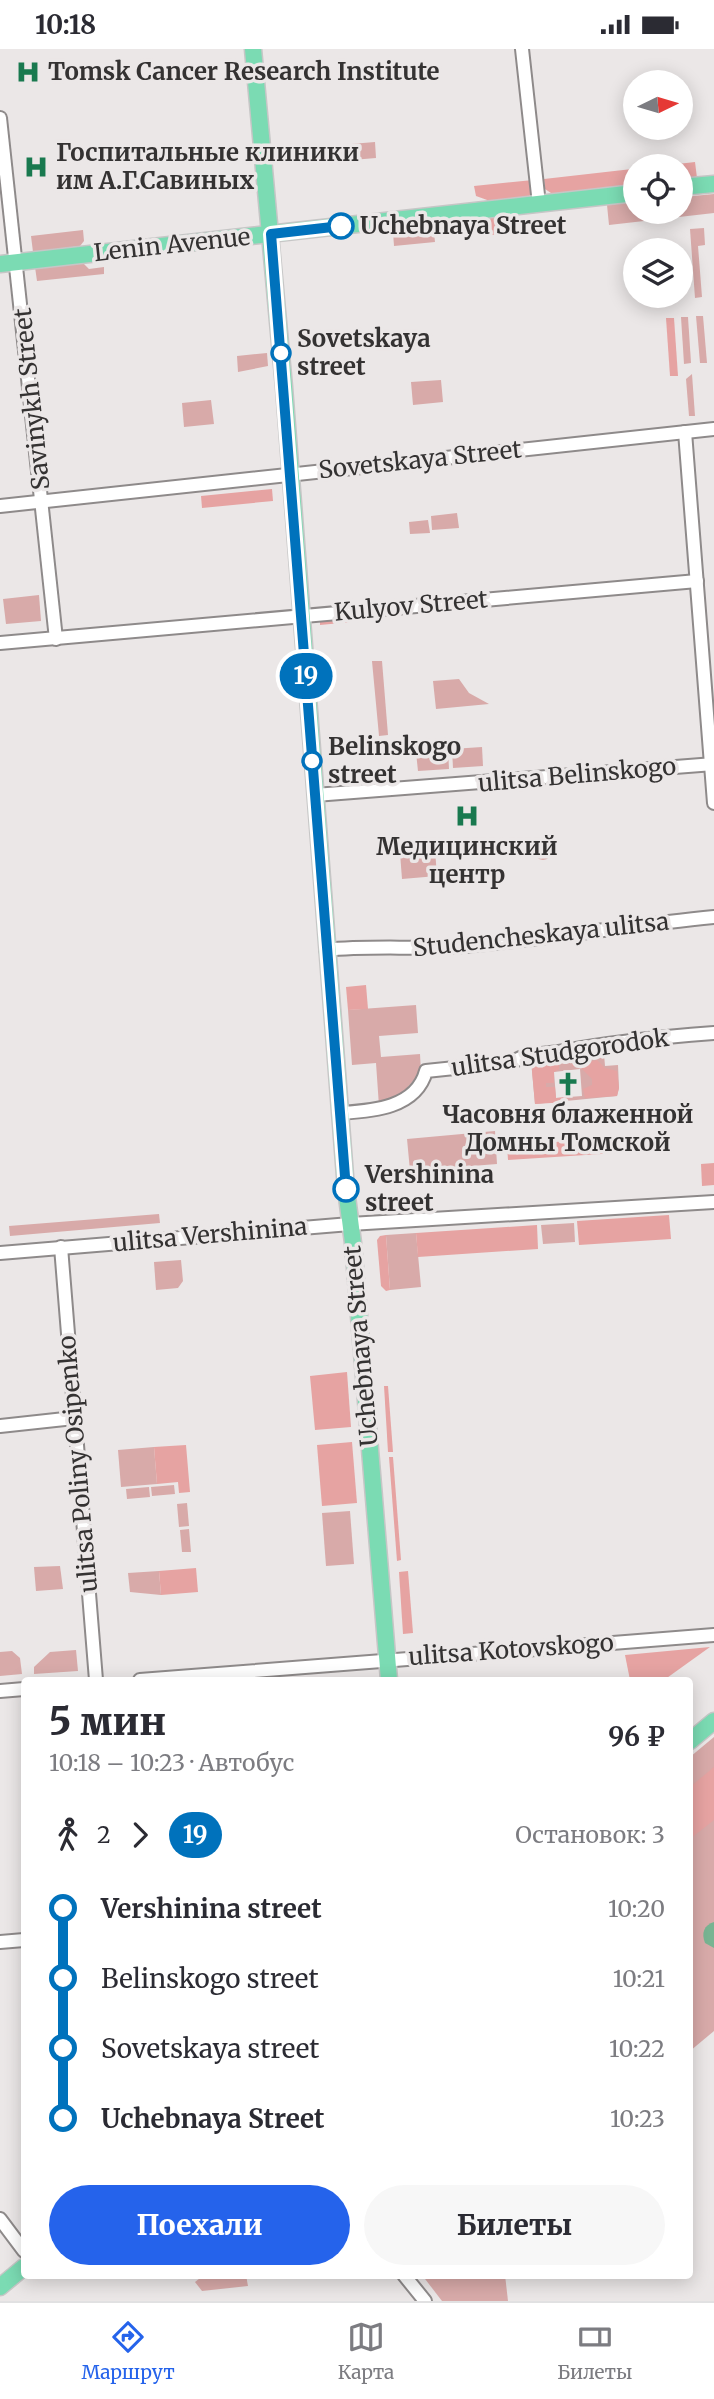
<!DOCTYPE html>
<html lang="ru">
<meta charset="utf-8">
<style>
:root{--surface:#fff;--page:#f7f7f7;--text:#2b2b33;--muted:#7c7c81;--line:#e1e1e2;--accent:#2563eb}
body{margin:0;font-family:Merriweather,serif;background:var(--page);color:var(--text);height:100vh;display:flex;flex-direction:column;font-size:26px;white-space:nowrap}
*{box-sizing:border-box;margin:0}
p{font-size:23px;color:var(--muted)}
.icon{flex:none;width:38px;height:38px;fill:none;stroke:currentColor;stroke-width:2;stroke-linecap:round;stroke-linejoin:round}
.map{position:relative;flex:1;overflow:hidden}
.drawer{position:absolute;left:21px;top:1628px;width:672px;height:602px;display:flex;flex-direction:column;background:var(--surface);border-radius:7px;box-shadow:0 4px 18px #0003}
.drawer>*{flex:none}
.badge{padding:0 14px;border-radius:23px;font-size:24px;line-height:46px}
.needle{width:46px;rotate:85deg}
.controls{position:absolute;left:623px;top:21px;display:grid;gap:14px}
.controls a{display:grid;place-items:center;width:70px;height:70px;border-radius:50%;background:var(--surface);box-shadow:0 4px 18px #0003;font-size:35px}
.map>.badge{position:absolute;translate:-50% -50%;box-shadow:0 0 0 4px #fff}
.legs{display:flex;align-items:center;gap:10px;height:77px;padding:0 28px;font-size:23px}
.legs p{margin-inline-start:auto}
.headline{display:flex;align-items:center;justify-content:space-between;height:119px;padding:0 28px}
h1{font-size:38px;font-weight:800;line-height:52px}
.primary-button{display:flex;gap:14px;margin-top:auto;padding:14px 28px}
.primary-button a{flex:1;height:80px;border-radius:42px;background:var(--accent);color:#fff;font-size:28px;font-weight:800;line-height:80px;text-align:center}
.primary-button a+a{background:var(--page);color:var(--text)}
ul{padding:0 28px;list-style:none}
li{display:flex;align-items:center;gap:24px;height:70px;font-size:26px}
li i{display:grid;place-items:center;width:10px;height:100%;margin:0 9px;background:currentColor}
li i::after{content:'';width:18px;height:18px;margin:-9px;border:5px solid;border-radius:50%;background:var(--surface)}
li p{margin-inline-start:auto}
li:first-child i{background:linear-gradient(#0000 50%,currentColor 0)}
li:last-child i{background:linear-gradient(currentColor 50%,#0000 0)}
.status{display:flex;justify-content:space-between;align-items:center;height:49px;padding:0 35px;background:var(--surface);direction:ltr}
.status svg{height:19px;fill:currentColor}
.dock{display:flex;justify-content:space-around;align-items:center;height:98px;border-top:2px solid var(--line);background:var(--surface);font-size:19px;color:var(--muted)}
.dock a{display:grid;justify-items:center;gap:4px}
.dock .on{color:var(--accent)}
.map>svg:first-child{display:block}
.green{fill:#d8aaa9;fill-rule:evenodd}
.forest{fill:#e6a3a2}
.water{fill:#78b492}
.lines{fill:none;stroke-linecap:round;stroke-linejoin:round}
.minor-casing{stroke:#8e8a8a;stroke-width:16}
.major-casing{stroke:#c6c6c6;stroke-width:19}
.minor{stroke:#fff;stroke-width:12}
.major{stroke:#7bdbb3;stroke-width:16}
.line-1-casing{stroke:#fff;stroke-width:16}
.line-1{stroke:#0072bc;stroke-width:10}
.stop-1-dot{fill:#fff;stroke:#0072bc;stroke-width:3.5}
.labels{text-anchor:middle;stroke-width:7;stroke-linejoin:round;paint-order:stroke}
.poi-label{font-size:24px;font-weight:bold;fill:#343232;stroke:#ebe7e7;text-anchor:start}
.stop-label{font-size:24px;font-weight:bold;fill:#343232;stroke:#ebe7e7;text-anchor:start}
.street-label{font-size:24px;fill:#343232;stroke:#ebe7e7}
</style>
<div class="status"><b>10:18</b><svg viewBox="0 0 49 12"><path d="M0 12V9h3v3zM5 12V6h3v6zM10 12V3h3v9zM15 12V0h3v12zM26 1h20v11H26zM47 4h2v5h-2z"/></svg></div>
<div class="map">
<svg width="714" height="2252" viewBox="0 0 714 2252">
<rect width="100%" height="100%" fill="#ebe7e7"/>
<g class="green">
<polygon points="375,93 376,109 328,113 327,97"/>
<polygon points="714,145 714,164 609,176 607,156 635,153 635,163 681,163 683,148"/>
<polygon points="433,174 435,193 394,197 393,183"/>
<polygon points="704,179 705,196 698,197 702,248 695,249 690,180"/>
<polygon points="83,181 84,192 80,197 33,203 31,187"/>
<polygon points="82,213 89,220 104,218 104,225 37,232 35,218"/>
<polygon points="696,267 703,267 707,314 700,314"/>
<polygon points="681,268 688,268 691,314 684,315"/>
<polygon points="267,304 268,317 238,323 237,307"/>
<polygon points="692,325 695,367 689,367 686,330"/>
<polygon points="441,331 443,353 413,356 411,333"/>
<polygon points="211,351 214,375 184,378 182,354"/>
<polygon points="457,464 459,479 432,481 431,467"/>
<polygon points="428,471 430,484 410,485 409,473"/>
<polygon points="39,546 41,572 6,575 3,550"/>
<polygon points="382,612 388,686 379,687 372,612"/>
<polygon points="459,630 469,644 489,655 436,660 433,632"/>
<polygon points="482,698 483,717 453,719 452,700"/>
<polygon points="448,700 449,720 418,722 416,703"/>
<circle cx="543" cy="802" r="9"/>
<polygon points="435,801 437,827 402,830 400,804"/>
<polygon points="416,956 418,984 379,987 381,1008 420,1005 421,1023 399,1048 379,1057 376,1014 352,1016 348,961"/>
<path d="M 604,1005 L 605,1017 L 618,1016 L 619,1039 L 617,1047 L 535,1055 L 531,1011 ZM 580,1020 L 582,1047 L 556,1049 L 554,1023 Z"/>
<polygon points="495,1082 497,1115 410,1122 407,1090"/>
<polygon points="159,1165 160,1174 10,1187 9,1177"/>
<polygon points="574,1174 575,1193 543,1195 541,1176"/>
<polygon points="416,1184 421,1238 390,1241 386,1186"/>
<polygon points="181,1211 183,1232 178,1239 156,1241 154,1213"/>
<polygon points="154,1398 157,1435 121,1438 118,1401"/>
<polygon points="174,1436 175,1445 152,1447 151,1438"/>
<polygon points="149,1438 150,1448 127,1450 126,1440"/>
<polygon points="187,1454 189,1477 179,1478 177,1455"/>
<polygon points="350,1462 354,1515 326,1517 322,1464"/>
<polygon points="189,1480 191,1503 182,1503 180,1481"/>
<polygon points="60,1517 63,1540 36,1542 34,1518"/>
<polygon points="159,1522 161,1546 130,1543 128,1524"/>
<polygon points="76,1601 78,1622 34,1625 34,1618 50,1603"/>
<polygon points="12,1602 20,1609 22,1625 0,1627 0,1603"/>
<polygon points="714,1688 714,1982 690,2002 690,1708"/>
<polygon points="204,2226 246,2226 248,2237 202,2242 195,2233"/>
<polygon points="422,2226 505,2226 508,2252 442,2252"/>
</g>
<g class="forest">
<polygon points="695,113 697,129 681,131 681,117 660,117"/>
<polygon points="632,120 634,137 554,146 545,140 544,130"/>
<polygon points="533,131 533,145 529,147 490,152 476,147 474,137"/>
<polygon points="513,166 515,184 492,186 490,168"/>
<polygon points="666,269 674,269 678,327 670,327"/>
<polygon points="272,440 273,452 202,459 201,447"/>
<polygon points="382,564 383,570 320,576 320,569"/>
<polygon points="366,936 368,960 348,961 346,938"/>
<polygon points="580,1008 589,1013 597,1011 605,1019 617,1022 619,1039 617,1047 585,1049 583,1040 592,1036 592,1030 581,1019 572,1017 572,1011"/>
<polygon points="537,1010 544,1015 559,1012 559,1020 554,1023 554,1034 546,1034 546,1038 555,1038 556,1049 568,1048 567,1053 535,1055 531,1011"/>
<polygon points="662,1086 663,1101 508,1111 507,1096"/>
<polygon points="714,1114 714,1136 702,1137 701,1115"/>
<polygon points="669,1166 671,1190 579,1196 577,1172"/>
<polygon points="537,1176 538,1200 418,1208 416,1184"/>
<polygon points="386,1186 390,1241 386,1242 381,1237 377,1191 380,1187"/>
<polygon points="347,1323 351,1378 315,1381 310,1327"/>
<polygon points="384,1337 388,1337 393,1403 388,1403"/>
<polygon points="352,1393 357,1454 322,1457 317,1396"/>
<polygon points="186,1396 190,1443 179,1444 178,1433 157,1435 154,1398"/>
<polygon points="389,1408 393,1408 401,1511 397,1512"/>
<polygon points="196,1519 198,1543 161,1546 159,1522"/>
<polygon points="408,1522 413,1584 403,1585 399,1523"/>
<polygon points="710,1598 664,1631 630,1631 625,1606"/>
<polygon points="714,1718 714,1771 690,1790 690,1738"/>
</g>
<path class="water" d="M 714,1873 L 714,1899 L 705,1894 C 701,1884 704,1876 714,1873 Z"/>
<g class="lines">
<g class="minor-casing">
<g id="minor">
<polyline points="522,0 539,155"/>
<polyline points="0,69 56,590"/>
<polyline points="685,383 714,754"/>
<polyline points="0,457 714,380"/>
<polyline points="0,594 697,532"/>
<polyline points="315,746 714,715"/>
<path d="M 326,901 C 373,896 418,901 465,897 C 548,890 631,876 714,868"/>
<path d="M 340,1064 C 370,1062 416,1060 426,1022 L 513,1013 C 527,1003 542,1006 559,1003 C 611,993 661,988 714,984"/>
<polyline points="61,1198 96,1631"/>
<polyline points="0,1204 350,1175 714,1153"/>
<polyline points="0,1377 74,1369"/>
<polyline points="140,1631 714,1586"/>
<polyline points="0,1642 24,1640"/>
<polyline points="0,1893 24,1891"/>
<polyline points="0,2170 24,2202"/>
<polyline points="404,2226 425,2252"/>
</g>
</g>
<g class="major-casing">
<g id="major">
<polyline points="253,0 284,338 346,1140 353,1194 389,1631"/>
<polyline points="681,138 714,135"/>
<polyline points="0,215 635,144"/>
<polyline points="690,1692 714,1672"/>
<polyline points="0,2238 24,2218"/>
</g>
</g>
<use href="#minor" class="minor"/>
<use href="#major" class="major"/>
</g>
<g class="lines">
<g class="line-1-casing">
<polyline id="line-1" points="341,177 271,185 346,1140"/>
</g>
<use href="#line-1" class="line-1"/>
</g>
<defs>
<g id="hospital-bare" transform="scale(1.89)"><path d="M-5-5h3v3.5h4V-5h3V5h-3V1.5h-4V5h-3Z" fill="#19794f" stroke="#ebe7e7" stroke-width="2.5" paint-order="stroke"/></g>
<g id="church-bare" transform="scale(1.89)"><path d="M-1.2-6h2.4v3.5h3.3v2.4h-3.3V6h-2.4V-.1h-3.3v-2.4h3.3Z" fill="#19794f" stroke="#ebe7e7" stroke-width="2.5" paint-order="stroke"/></g>
</defs>
<g fill-rule="evenodd">
<use href="#hospital-bare" x="28" y="23"/>
<use href="#hospital-bare" x="36" y="118"/>
<use href="#hospital-bare" x="467" y="767"/>
<use href="#church-bare" x="568" y="1035"/>
</g>
<g class="stop-1-dot">
<circle cx="341" cy="177" r="12"/>
<circle cx="281" cy="304" r="9"/>
<circle cx="312" cy="712" r="9"/>
<circle cx="346" cy="1140" r="12"/>
</g>
<g class="labels">
<g class="poi-label">
<text x="48" y="31">Tomsk Cancer Research Institute</text>
<text x="56" y="112">Госпитальные клиники<tspan x="56" dy="28">им А.Г.Савиных</tspan></text>
<text x="467" y="806" text-anchor="middle">Медицинский<tspan x="467" dy="28">центр</tspan></text>
<text x="568" y="1074" text-anchor="middle">Часовня блаженной<tspan x="568" dy="28">Домны Томской</tspan></text>
</g>
<g class="stop-label">
<text x="360" y="185">Uchebnaya Street</text>
<text x="297" y="298">Sovetskaya<tspan x="297" dy="28">street</tspan></text>
<text x="328" y="706">Belinskogo<tspan x="328" dy="28">street</tspan></text>
<text x="365" y="1134">Vershinina<tspan x="365" dy="28">street</tspan></text>
</g>
<g class="street-label">
<text transform="translate(172 196) rotate(-6)" y="8">Lenin Avenue</text>
<text transform="translate(32 350) rotate(-96)" y="8">Savinykh Street</text>
<text transform="translate(420 411) rotate(-6)" y="8">Sovetskaya Street</text>
<text transform="translate(411 557) rotate(-5)" y="8">Kulyov Street</text>
<text transform="translate(577 726) rotate(-5)" y="8">ulitsa Belinskogo</text>
<text transform="translate(541 886) rotate(-6)" y="8">Studencheskaya ulitsa</text>
<text transform="translate(560 1004) rotate(-8)" y="8">ulitsa Studgorodok</text>
<text transform="translate(210 1186) rotate(-5)" y="8">ulitsa Vershinina</text>
<text transform="translate(361 1297) rotate(-95)" y="8">Uchebnaya Street</text>
<text transform="translate(78 1415) rotate(-95)" y="8">ulitsa Poliny Osipenko</text>
<text transform="translate(511 1601) rotate(-4)" y="8">ulitsa Kotovskogo</text>
</g>
</g>
</svg>
<div class="controls">
<a><svg class="needle" viewBox="-14 -14 28 28"><path d="M0-13l5 13h-10z" fill="#e53935"/><path d="M0 13l5-13h-10z" fill="#7c7c81"/></svg></a>
<a><svg class="icon" aria-label="locate" viewBox="0 0 24 24"><circle cx="12" cy="12" r="6"/><path d="M12 2v4M12 18v4M2 12h4M18 12h4"/></svg></a>
<a><svg class="icon" aria-label="layers" viewBox="0 0 24 24"><path d="M12 4l9 5-9 5-9-5zM3 14l9 5 9-5"/></svg></a>
</div>
<b class="badge" style="left:306px;top:627px;background:#0072bc;color:#fff">19</b>
<section class="drawer">
<div class="headline"><div><h1>5 мин</h1><p>10:18 – 10:23 · Автобус</p></div><b>96 ₽</b></div>
<div class="legs"><svg class="icon" aria-label="walk" viewBox="0 0 24 24"><circle cx="13" cy="4" r="2"/><path d="M13 8l-2 6 4 7M11 14l-3 7M7 12l3-4h3l4 4"/></svg>2<svg class="icon" aria-label="forward" viewBox="0 0 24 24"><path d="M9 5l7 7-7 7"/></svg><b class="badge" style="background:#0072bc;color:#fff">19</b><p>Остановок: 3</p></div>
<ul>
<li><i style="color:#0072bc"></i><b>Vershinina street</b><p>10:20</p></li>
<li><i style="color:#0072bc"></i><span>Belinskogo street</span><p>10:21</p></li>
<li><i style="color:#0072bc"></i><span>Sovetskaya street</span><p>10:22</p></li>
<li><i style="color:#0072bc"></i><b>Uchebnaya Street</b><p>10:23</p></li>
</ul>
<div class="primary-button"><a>Поехали</a><a>Билеты</a></div>
</section>
</div>
<nav class="dock">
<a class="on"><svg class="icon" aria-label="directions" viewBox="0 0 24 24"><path d="M12 3l9 9-9 9-9-9zM9 14v-3h6M13 9l2 2-2 2"/></svg>Маршрут</a>
<a><svg class="icon" aria-label="map" viewBox="0 0 24 24"><path d="M3 6l6-2 6 2 6-2v14l-6 2-6-2-6 2zM9 4v14M15 6v14"/></svg>Карта</a>
<a><svg class="icon" aria-label="tickets" viewBox="0 0 24 24"><path d="M3 7h18v10H3zM15 7v10"/></svg>Билеты</a>
</nav>
